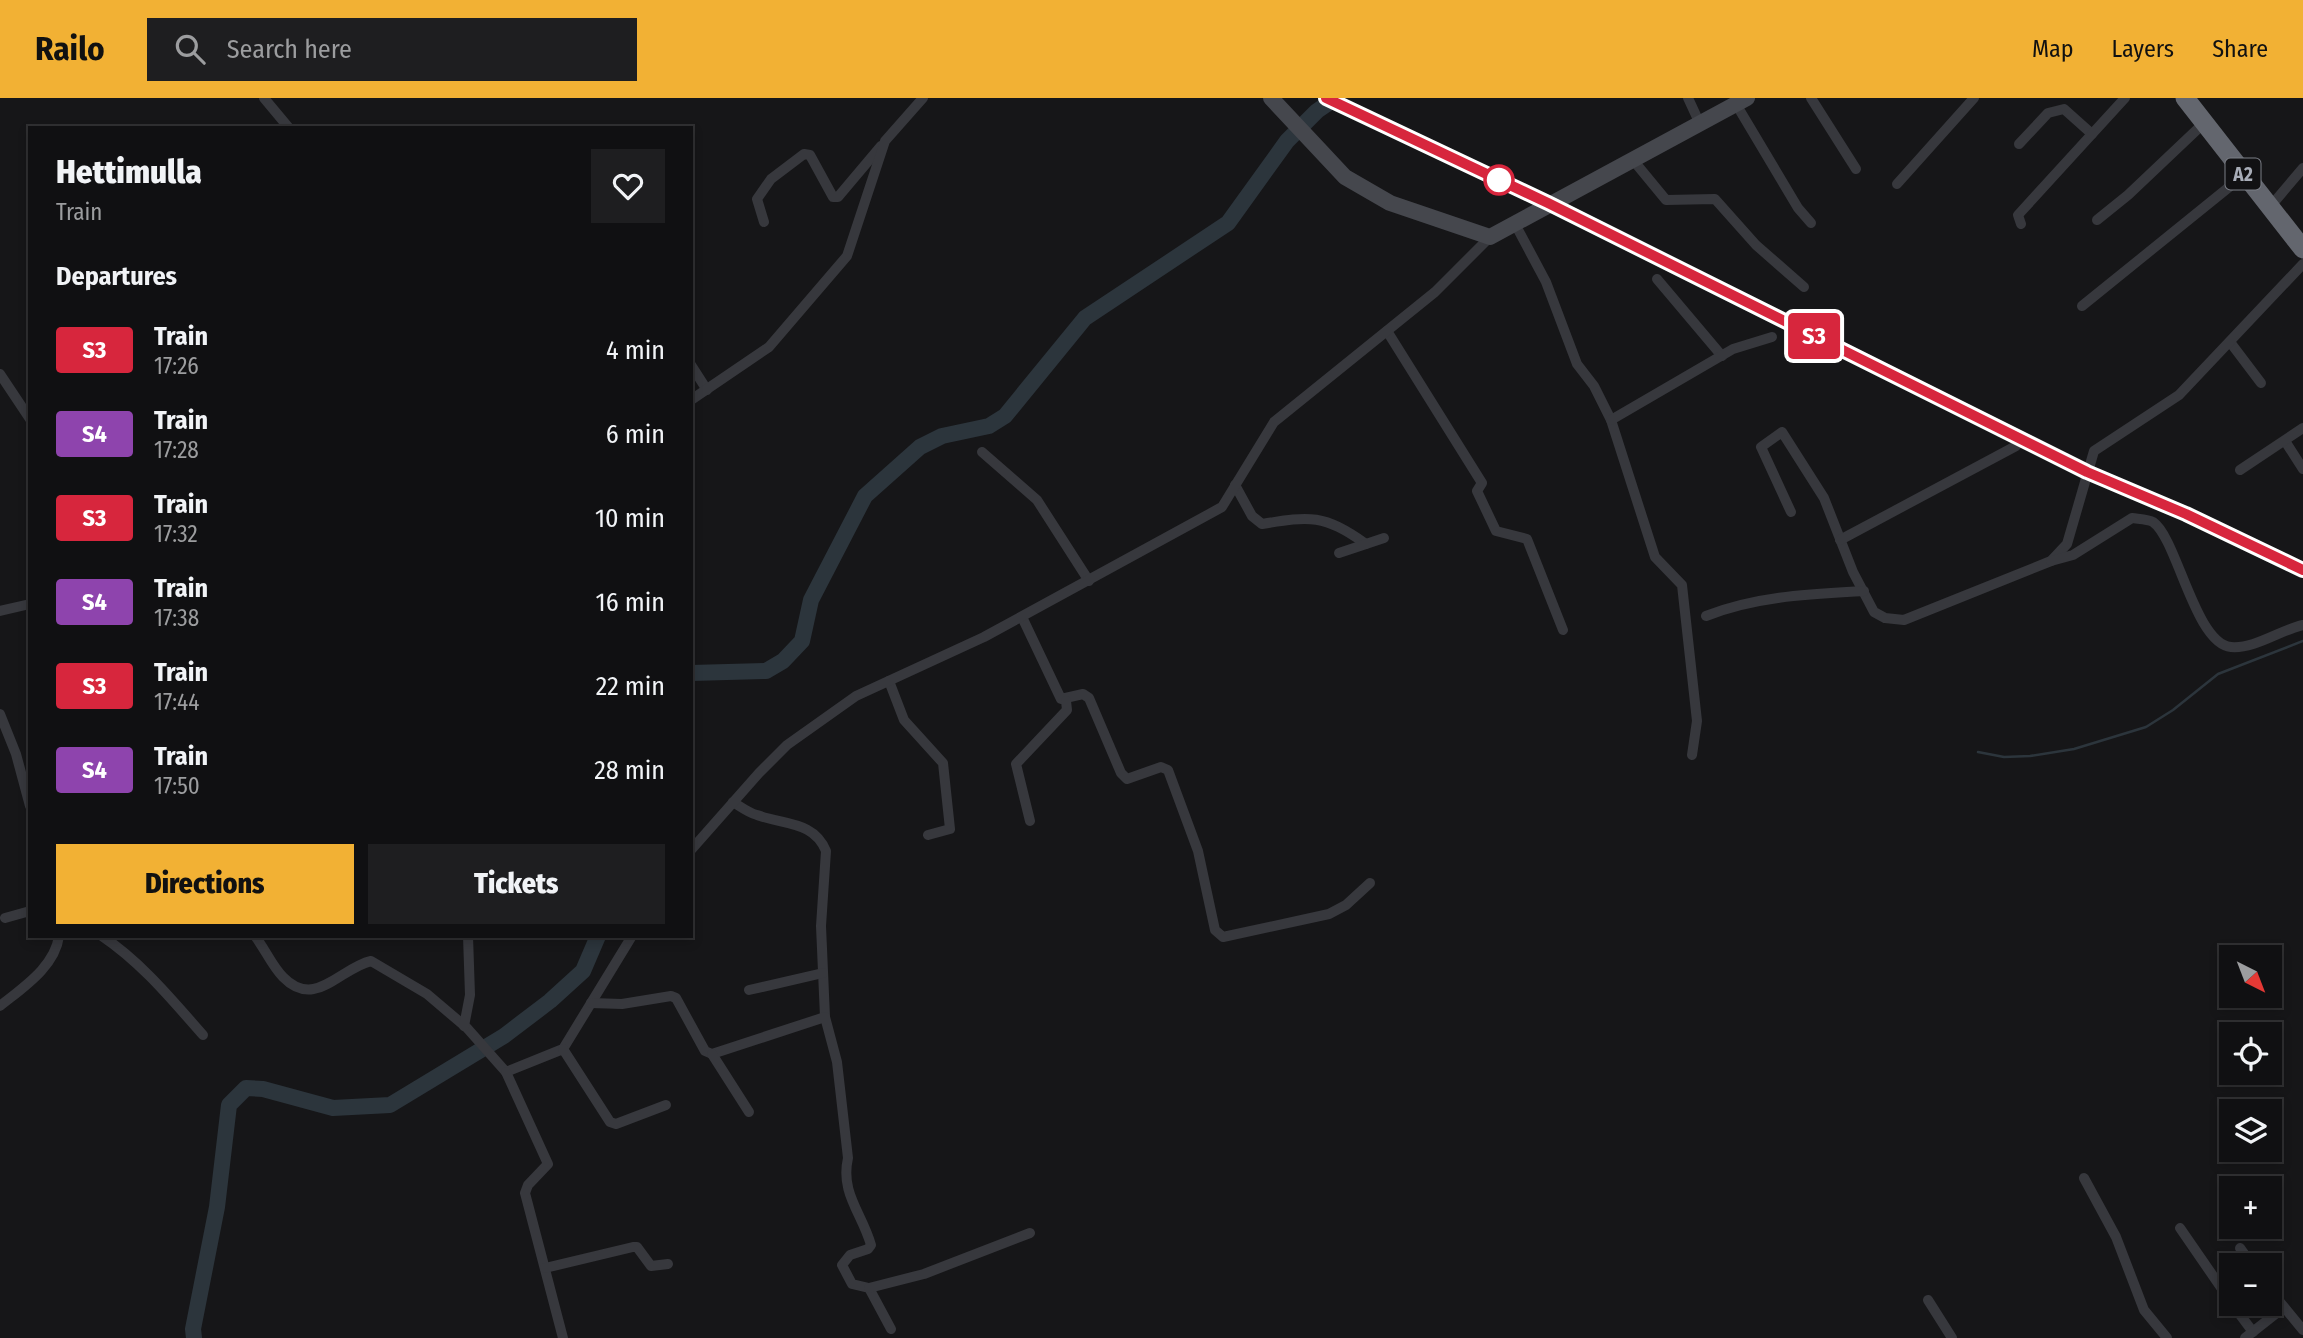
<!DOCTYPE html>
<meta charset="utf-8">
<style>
:root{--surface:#101012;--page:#1e1e20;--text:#f1f3f6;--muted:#9c9d9f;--line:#303032;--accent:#f2b134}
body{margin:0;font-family:"Fira Sans Condensed",sans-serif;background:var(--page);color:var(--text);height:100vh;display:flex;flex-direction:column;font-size:26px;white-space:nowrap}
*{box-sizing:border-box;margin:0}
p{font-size:23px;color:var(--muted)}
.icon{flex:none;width:38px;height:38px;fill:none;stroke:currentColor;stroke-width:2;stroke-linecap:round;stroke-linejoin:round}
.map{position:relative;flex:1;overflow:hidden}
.sheet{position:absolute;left:28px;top:28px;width:665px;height:812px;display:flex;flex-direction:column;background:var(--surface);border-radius:0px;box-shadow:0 4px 10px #0003,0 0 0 2px var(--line)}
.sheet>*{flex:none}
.badge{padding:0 14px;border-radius:5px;font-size:24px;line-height:46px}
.needle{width:46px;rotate:138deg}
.buttons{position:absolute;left:2219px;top:847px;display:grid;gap:14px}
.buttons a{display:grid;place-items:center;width:63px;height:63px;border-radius:0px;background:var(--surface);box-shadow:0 4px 10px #0003,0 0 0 2px var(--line);font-size:35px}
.map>.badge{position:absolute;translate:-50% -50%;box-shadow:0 0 0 4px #fff}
h2{padding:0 28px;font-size:26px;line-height:63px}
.round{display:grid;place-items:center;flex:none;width:74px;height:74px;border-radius:0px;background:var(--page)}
.head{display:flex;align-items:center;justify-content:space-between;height:119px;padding:0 28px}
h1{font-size:33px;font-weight:800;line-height:52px}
.button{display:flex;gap:14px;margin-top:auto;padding:14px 28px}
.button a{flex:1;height:80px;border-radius:0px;background:var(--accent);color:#111;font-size:28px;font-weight:800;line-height:80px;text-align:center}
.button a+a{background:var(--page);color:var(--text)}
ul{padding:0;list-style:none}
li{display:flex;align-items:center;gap:21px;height:84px;padding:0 28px}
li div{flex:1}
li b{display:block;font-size:26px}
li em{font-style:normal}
li .badge{min-width:77px;font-weight:700;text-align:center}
header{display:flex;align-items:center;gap:42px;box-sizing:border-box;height:98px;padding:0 35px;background:var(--accent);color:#111}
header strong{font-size:33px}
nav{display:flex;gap:38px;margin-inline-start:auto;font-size:24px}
.search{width:490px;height:63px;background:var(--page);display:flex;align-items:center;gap:18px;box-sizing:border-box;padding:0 24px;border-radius:0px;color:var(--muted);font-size:26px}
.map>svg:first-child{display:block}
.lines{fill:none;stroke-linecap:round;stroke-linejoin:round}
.stream{stroke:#2c353c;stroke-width:2.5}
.river{stroke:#2c353c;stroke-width:16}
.street{stroke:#37383d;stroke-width:10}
.secondary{stroke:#45474d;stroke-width:16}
.highway{stroke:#63666e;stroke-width:19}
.rail-casing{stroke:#4a4c52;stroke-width:5}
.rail{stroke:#111113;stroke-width:2.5;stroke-dasharray:8;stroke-linecap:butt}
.line-casing{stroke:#fff;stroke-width:16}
.line{stroke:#d7263d;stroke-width:10}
.stop-dot{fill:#fff;stroke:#d7263d;stroke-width:3.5}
.labels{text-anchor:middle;stroke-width:5;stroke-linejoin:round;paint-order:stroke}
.shield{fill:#111113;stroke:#7b7e86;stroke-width:2}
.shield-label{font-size:19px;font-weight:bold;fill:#a8adb8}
</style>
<header>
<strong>Railo</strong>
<div class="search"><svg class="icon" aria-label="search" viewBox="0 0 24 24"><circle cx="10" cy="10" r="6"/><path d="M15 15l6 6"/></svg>Search here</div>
<nav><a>Map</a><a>Layers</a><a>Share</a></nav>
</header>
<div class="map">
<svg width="2303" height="1240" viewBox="0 0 2303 1240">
<rect width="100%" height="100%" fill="#161618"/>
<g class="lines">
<polyline class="stream" points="1978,654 2004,659 2030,658 2074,651 2146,629 2173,612 2218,576 2303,543"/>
<g class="river">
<polyline points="691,575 766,573 783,563 802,543 811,502 865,398 920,349 942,338 989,328 1005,318 1085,220 1228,125 1287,43 1317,13 1336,0"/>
<polyline points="194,1240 193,1231 217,1109 229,1007 246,990 263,991 333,1010 390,1007 504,938 550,903 583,873 598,838"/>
</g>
<g class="street">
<polyline points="264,0 289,30"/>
<polyline points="1688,0 1700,26"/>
<polyline points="1811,0 1856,71"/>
<polyline points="1736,6 1798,110 1811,125"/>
<polyline points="2019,46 2048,15 2064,11 2092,36"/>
<polyline points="1633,62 1666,102 1715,101 1756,147 1804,189"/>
<polyline points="1897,86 1974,0"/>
<polyline points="2270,109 2303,70"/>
<polyline points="2097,122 2128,97 2204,25"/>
<polyline points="764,124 757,101 771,81 804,56 810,57 833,99 838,99 881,48"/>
<polyline points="1514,124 1546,184 1577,266 1594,288 1611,322 1655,459 1682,487 1697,623 1692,657"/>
<polyline points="2021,126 2018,117 2125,0"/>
<polyline points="1657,181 1722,258"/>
<polyline points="2082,208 2244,77"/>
<polyline points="1387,233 1482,385 1477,393 1496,433 1527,441 1563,532"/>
<polyline points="2230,244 2261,285"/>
<polyline points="691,267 707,292"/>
<polyline points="0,276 30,321"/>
<polyline points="691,302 769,249 847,158 885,43 923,0"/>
<polyline points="1611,322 1733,251 1772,239"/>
<polyline points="2285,343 2303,371"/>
<polyline points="982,354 1037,402 1089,483"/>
<polyline points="2240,372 2303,330"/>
<path d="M 1235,387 L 1252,418 L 1262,426 C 1311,418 1323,416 1366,446"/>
<polyline points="1791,414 1761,349 1782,334 1824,400 1853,474 1874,514 1885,520 1904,522 2051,463 2067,446 2094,353 2179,297 2303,166"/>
<polyline points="1840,442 2016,348"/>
<polyline points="1339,455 1384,440"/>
<path d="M 2051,463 L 2073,457 L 2132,420 C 2138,421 2148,421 2153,424 C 2177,440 2195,546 2231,549 C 2255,551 2280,532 2303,527"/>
<polyline points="0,513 30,506"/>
<path d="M 1706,518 C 1756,498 1811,496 1864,493"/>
<polyline points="1022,519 1061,601 1083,596 1089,600 1121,675 1127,681 1161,669 1168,672 1198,753 1215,832 1223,839 1329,816 1346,807 1370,785"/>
<polyline points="889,583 904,622 943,665 950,731 928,737"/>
<polyline points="0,616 16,656 30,708"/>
<path d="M 733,704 C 741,709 749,715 757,717 C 784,727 814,723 826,753 L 821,828 L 825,919"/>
<polyline points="1030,723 1016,666 1067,612 1066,603"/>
<polyline points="691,752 759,675 787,647 856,598 984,539 1222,409 1274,324 1435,194 1490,139"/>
<polyline points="5,820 30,813"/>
<path d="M 102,838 C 142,865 172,902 203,937"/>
<path d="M 255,838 C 265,851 272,868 283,879 C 315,912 340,870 371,863 L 427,896 L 467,930 L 506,974 L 563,951 L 632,838"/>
<polyline points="749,892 823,875"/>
<path d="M 591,905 L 622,906 L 671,898 L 676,900 L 705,953 L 712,956 L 825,919 L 837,964 L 848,1060 C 840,1095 862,1115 871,1147 L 868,1151 L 850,1157 L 842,1167 L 852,1186 L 869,1190 L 891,1231"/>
<path d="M 0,908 C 22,890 55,869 59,838"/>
<polyline points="464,928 470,897 468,838"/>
<polyline points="563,951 610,1024 616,1026 666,1007"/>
<polyline points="712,956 749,1014"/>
<polyline points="506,974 548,1066 528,1087 525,1095 563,1240"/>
<polyline points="2084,1080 2116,1139 2144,1212 2167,1240"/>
<polyline points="2180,1130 2231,1204"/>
<polyline points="2240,1150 2252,1167"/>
<polyline points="545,1170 633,1149 637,1149 651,1168 668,1166"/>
<polyline points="869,1190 924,1176 1030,1135"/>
<polyline points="2270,1192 2303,1232"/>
<polyline points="1928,1202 1952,1240"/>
<polyline points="2232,1206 2253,1234"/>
<polyline points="2245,1240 2283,1210"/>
</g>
<polyline class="secondary" points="1271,0 1345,79 1390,105 1490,139 1747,0"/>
<polyline class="highway" points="2185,0 2303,151"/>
<g class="rail-casing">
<polyline id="rail" points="1326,0 1548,105 2087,374 2186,416 2303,472"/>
</g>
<use href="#rail" class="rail"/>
</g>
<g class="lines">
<g class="line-casing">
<polyline id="line" points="1326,0 1548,105 2087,374 2186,416 2303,472"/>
</g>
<use href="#line" class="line"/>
</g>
<circle class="stop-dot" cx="1499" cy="82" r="14"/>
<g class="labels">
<rect class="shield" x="2225.5" y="60.5" width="35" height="31" rx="5"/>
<g class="shield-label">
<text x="2243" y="83">A2</text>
</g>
</g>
</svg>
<div class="buttons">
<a><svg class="needle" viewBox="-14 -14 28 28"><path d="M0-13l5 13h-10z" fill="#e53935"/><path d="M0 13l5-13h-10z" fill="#9c9d9f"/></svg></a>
<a><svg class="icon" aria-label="locate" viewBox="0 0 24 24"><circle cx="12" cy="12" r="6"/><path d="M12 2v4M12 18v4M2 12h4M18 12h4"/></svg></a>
<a><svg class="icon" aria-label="layers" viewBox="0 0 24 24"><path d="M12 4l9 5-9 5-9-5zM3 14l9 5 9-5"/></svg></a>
<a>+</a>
<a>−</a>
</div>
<b class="badge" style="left:1814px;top:238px;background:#d7263d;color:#fff">S3</b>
<section class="sheet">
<div class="head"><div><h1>Hettimulla</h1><p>Train</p></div><a class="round"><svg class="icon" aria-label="heart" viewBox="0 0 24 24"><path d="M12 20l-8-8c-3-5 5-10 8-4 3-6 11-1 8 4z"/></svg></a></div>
<h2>Departures</h2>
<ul>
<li><span class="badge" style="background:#d7263d;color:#fff">S3</span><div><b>Train</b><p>17:26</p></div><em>4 min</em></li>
<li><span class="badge" style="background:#8e44ad;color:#fff">S4</span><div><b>Train</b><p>17:28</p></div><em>6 min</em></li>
<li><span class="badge" style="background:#d7263d;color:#fff">S3</span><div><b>Train</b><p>17:32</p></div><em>10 min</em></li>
<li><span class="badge" style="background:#8e44ad;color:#fff">S4</span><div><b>Train</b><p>17:38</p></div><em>16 min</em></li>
<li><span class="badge" style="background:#d7263d;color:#fff">S3</span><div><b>Train</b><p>17:44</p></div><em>22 min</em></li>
<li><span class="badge" style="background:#8e44ad;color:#fff">S4</span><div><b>Train</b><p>17:50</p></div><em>28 min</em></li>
</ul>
<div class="button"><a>Directions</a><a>Tickets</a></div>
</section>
</div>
